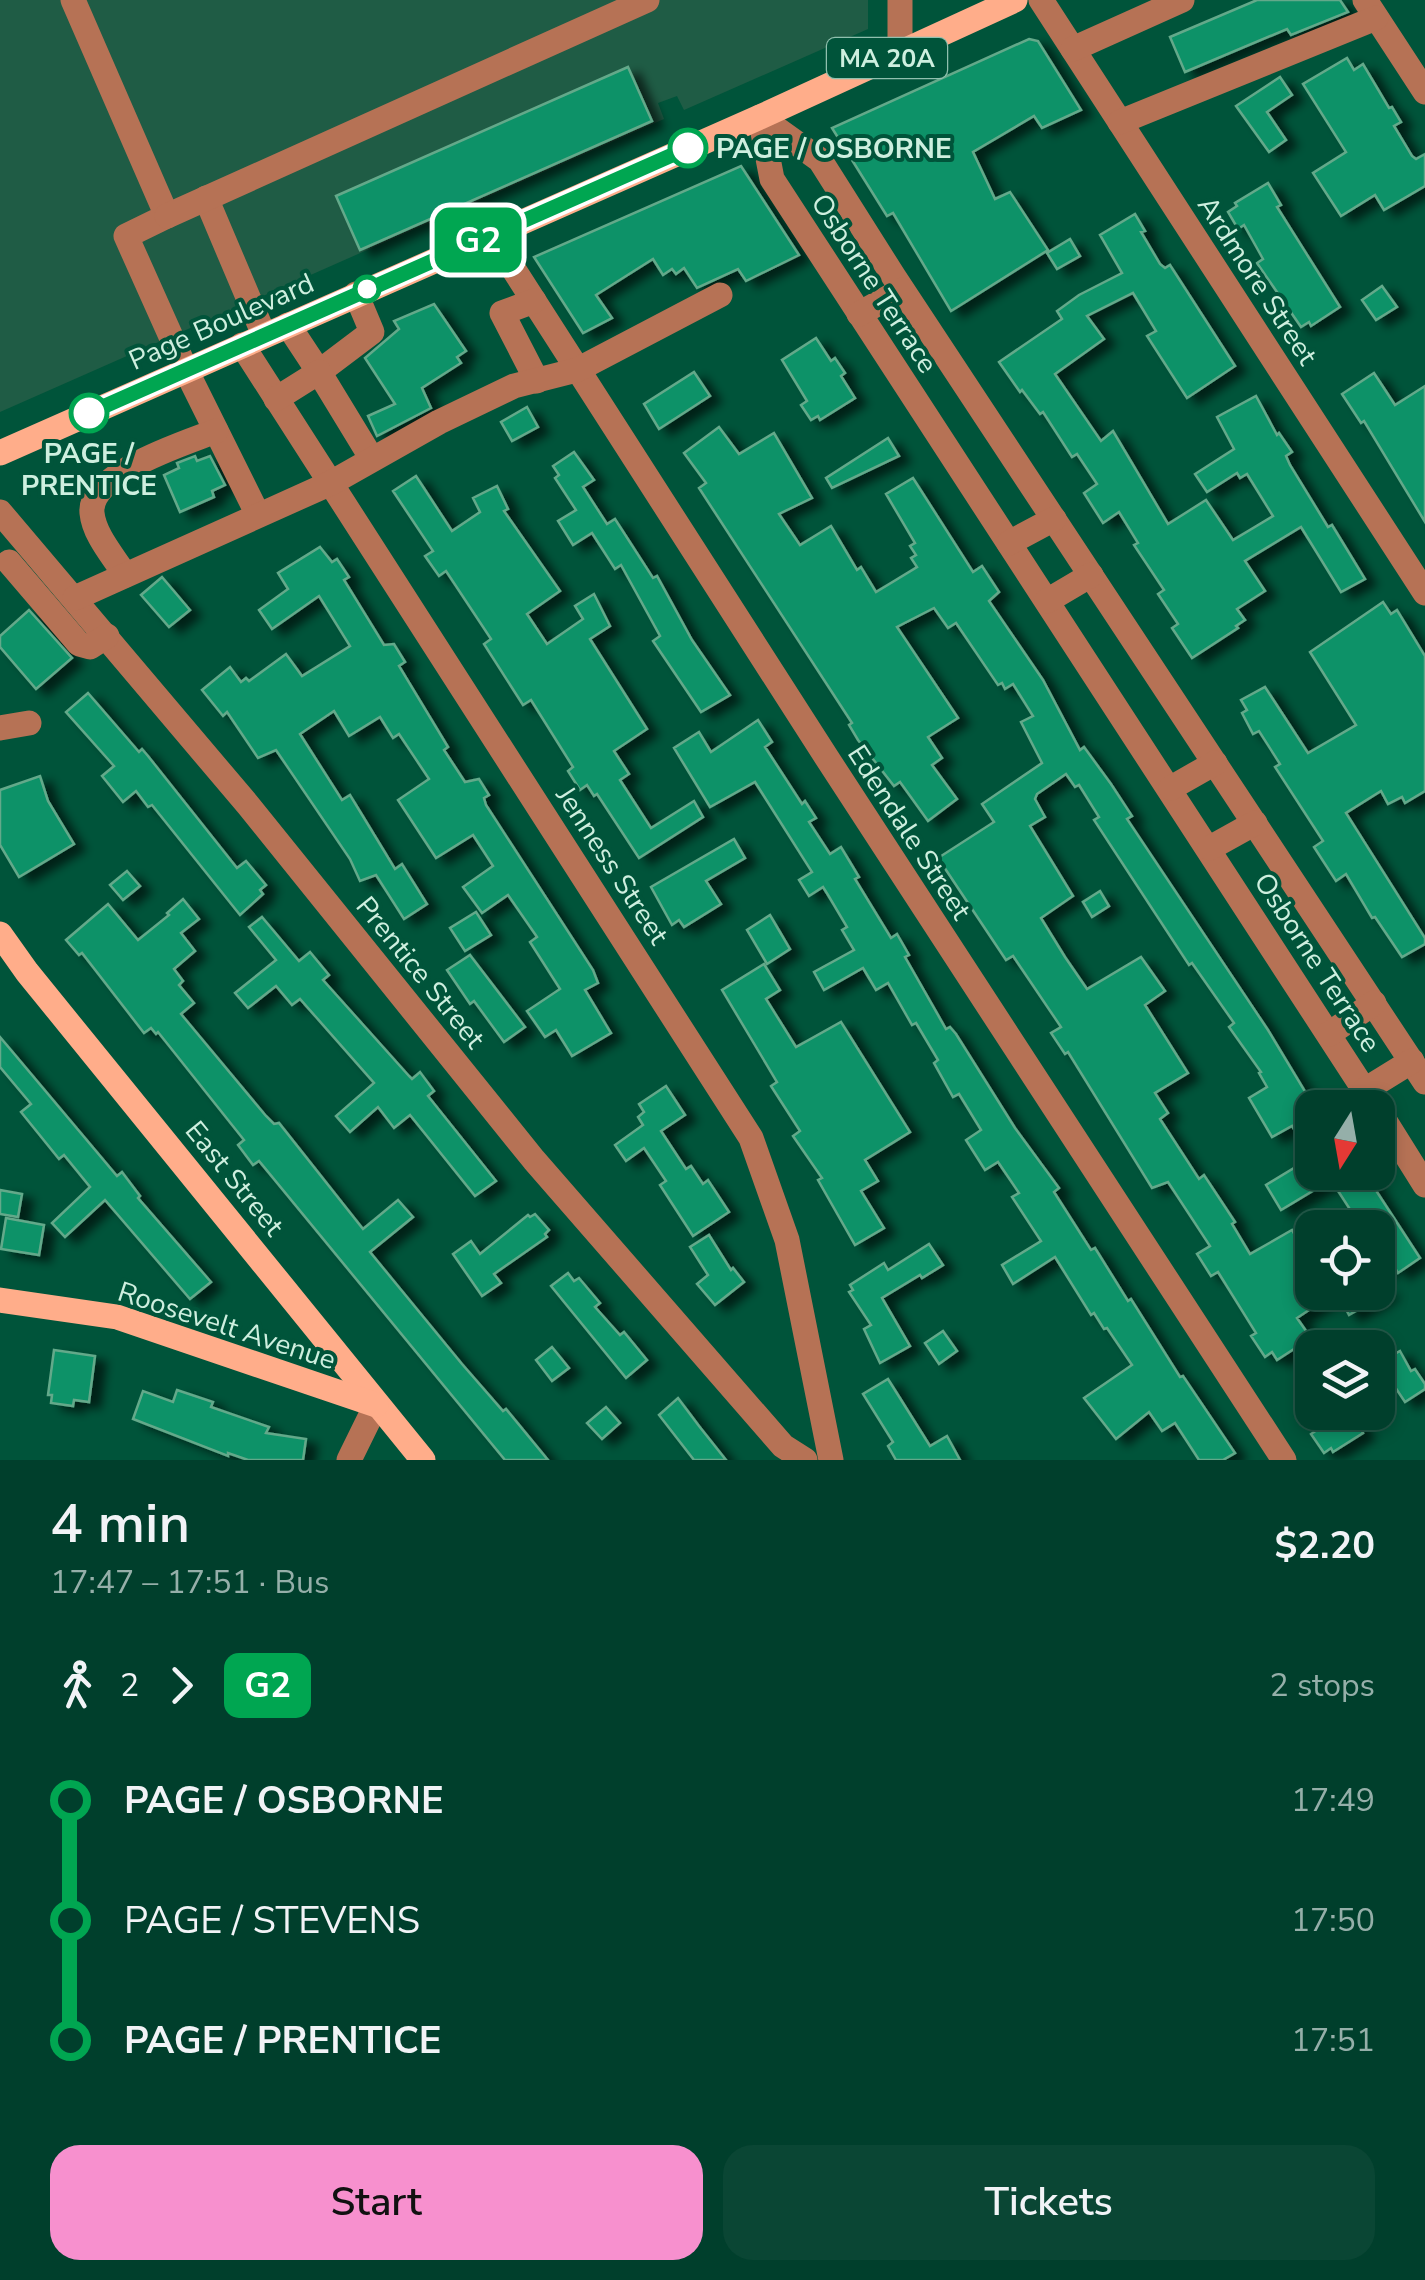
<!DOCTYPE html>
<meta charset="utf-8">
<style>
:root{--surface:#003f2c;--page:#0a4634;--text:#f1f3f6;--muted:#95afa9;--line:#225848;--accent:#f790ce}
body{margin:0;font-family:"Nunito Sans",sans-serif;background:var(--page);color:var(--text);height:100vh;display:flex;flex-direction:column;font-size:38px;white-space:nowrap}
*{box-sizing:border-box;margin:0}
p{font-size:32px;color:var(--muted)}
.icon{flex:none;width:55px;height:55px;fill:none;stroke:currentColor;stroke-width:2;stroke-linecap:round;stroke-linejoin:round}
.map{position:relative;height:1460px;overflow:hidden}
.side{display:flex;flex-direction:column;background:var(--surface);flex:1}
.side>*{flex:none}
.badge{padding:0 20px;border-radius:15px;font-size:35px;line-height:65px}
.needle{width:65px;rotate:191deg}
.controls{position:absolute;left:1295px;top:1090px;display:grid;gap:20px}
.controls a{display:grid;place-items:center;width:100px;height:100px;border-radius:20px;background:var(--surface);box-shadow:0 5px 15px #0003,0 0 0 2px var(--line);font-size:50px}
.map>.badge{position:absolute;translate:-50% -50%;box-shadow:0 0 0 5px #fff}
.legs{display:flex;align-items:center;gap:15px;height:110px;padding:0 50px;font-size:32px}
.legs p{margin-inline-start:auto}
.summary{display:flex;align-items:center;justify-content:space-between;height:170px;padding:0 50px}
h1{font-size:55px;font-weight:600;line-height:75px}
.button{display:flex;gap:20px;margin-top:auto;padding:20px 50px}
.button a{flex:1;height:115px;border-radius:30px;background:var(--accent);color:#111;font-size:40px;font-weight:600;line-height:115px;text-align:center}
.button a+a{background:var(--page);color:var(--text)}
ul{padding:0 50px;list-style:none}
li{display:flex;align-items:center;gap:35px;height:120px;font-size:38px}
li i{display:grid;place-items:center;width:15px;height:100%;margin:0 12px;background:currentColor}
li i::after{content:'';width:25px;height:25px;margin:-12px;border:8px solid;border-radius:50%;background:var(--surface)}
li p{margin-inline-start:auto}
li:first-child i{background:linear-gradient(#0000 50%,currentColor 0)}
li:last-child i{background:linear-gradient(currentColor 50%,#0000 0)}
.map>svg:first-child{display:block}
.built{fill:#1f5c45}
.building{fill:#0d9268;stroke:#64a98a;stroke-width:2.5;filter:url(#shadow)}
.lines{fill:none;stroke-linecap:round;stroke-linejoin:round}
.minor{stroke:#b67255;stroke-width:25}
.major{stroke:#ffad8a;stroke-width:25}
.line-1-casing{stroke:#fff;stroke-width:22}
.line-1{stroke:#00a651;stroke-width:15}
.stop-1-dot{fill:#fff;stroke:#00a651;stroke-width:5}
.labels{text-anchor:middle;stroke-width:8;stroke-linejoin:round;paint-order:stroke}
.shield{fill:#00543a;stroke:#90c0ae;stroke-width:2.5}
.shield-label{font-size:25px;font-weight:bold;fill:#ceefdf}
.stop-label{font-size:28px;font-weight:bold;fill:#ceefdf;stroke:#00543a;text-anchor:start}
.street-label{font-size:28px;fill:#ceefdf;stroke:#00543a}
</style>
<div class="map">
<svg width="1425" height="1460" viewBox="0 0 1425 1460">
<defs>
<filter id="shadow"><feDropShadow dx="11" dy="6" stdDeviation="5" flood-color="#0009"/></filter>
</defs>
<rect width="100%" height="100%" fill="#00543a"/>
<polygon class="built" points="0,0 868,0 868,29 684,110 677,96 658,103 664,119 0,412"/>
<g class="building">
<polygon points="1257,0 1340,0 1348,12 1291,35 1287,29 1185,72 1170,37"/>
<polygon points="1029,39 1038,41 1081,110 1042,128 1034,116 973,152 995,199 1010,192 1048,250 951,311 893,213 887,216 832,128"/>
<polygon points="1347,58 1354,70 1363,64 1389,108 1392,107 1401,122 1394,126 1412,156 1416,159 1425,154 1425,186 1384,210 1375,195 1341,216 1313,173 1346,152 1303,84"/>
<polygon points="628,67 652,121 360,250 336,196"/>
<polygon points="1280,77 1292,95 1267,112 1286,140 1269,152 1236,106"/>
<polygon points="741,166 799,255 746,281 738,269 697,288 684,268 676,274 672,269 663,275 653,259 596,295 612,318 583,333 534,257"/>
<polygon points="1268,183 1281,205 1277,207 1340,307 1311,326 1309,322 1301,327 1257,263 1263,259 1244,225 1238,229 1228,212 1237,206 1235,203"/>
<polygon points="1135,214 1145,231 1141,232 1160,264 1165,268 1170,265 1235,366 1187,398 1147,336 1156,331 1133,293 1087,316 1104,339 1055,374 1101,441 1113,431 1168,524 1206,500 1233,540 1273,516 1247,474 1240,478 1237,473 1207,492 1195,474 1234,449 1217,417 1256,396 1277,435 1279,433 1292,452 1286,456 1290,465 1328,527 1332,525 1365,579 1341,592 1301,527 1245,561 1265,591 1237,609 1245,620 1236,626 1238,628 1192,658 1172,628 1178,624 1158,594 1164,590 1134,545 1138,543 1119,512 1103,523 1084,493 1097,484 1077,454 1072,457 1043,412 1040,414 1022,390 1020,392 999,362 1062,319 1057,311 1079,295 1122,273 1100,235"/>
<polygon points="1070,239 1080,256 1057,269 1047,253"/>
<polygon points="1382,286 1397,307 1376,320 1362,300"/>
<polygon points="434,304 466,351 457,357 461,363 422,388 431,408 377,436 368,416 395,404 365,358 399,329 394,321"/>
<polygon points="816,338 831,361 835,358 845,373 841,376 855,398 820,420 818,416 811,420 801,405 807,401 782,360"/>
<polygon points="694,372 710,396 659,429 644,404"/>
<polygon points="1374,373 1395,405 1425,386 1425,522 1364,421 1361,423 1342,394"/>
<polygon points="527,407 538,427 512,441 501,422"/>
<polygon points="719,427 739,454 774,433 812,498 779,514 800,545 831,526 857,570 861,567 876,592 917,567 911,558 916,555 910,546 915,543 886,494 913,478 973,572 982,566 999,592 989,601 1043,680 1080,750 1084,747 1111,784 1132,816 1127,819 1268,1030 1312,1103 1312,1172 1364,1172 1420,1258 1398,1273 1392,1263 1378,1273 1378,1228 1362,1228 1331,1180 1281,1210 1266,1185 1312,1157 1292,1126 1272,1137 1249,1098 1267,1087 1259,1073 1261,1072 1229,1027 1234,1023 1192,963 1189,965 1094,820 1099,817 1079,785 1075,787 1066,774 1037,794 1035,799 1045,817 1030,826 1073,896 1041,918 1065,957 1087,989 1141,957 1165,991 1145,1005 1188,1073 1155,1093 1168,1113 1160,1119 1199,1179 1204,1175 1235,1222 1232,1224 1250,1254 1292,1230 1312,1265 1312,1292 1336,1292 1297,1318 1311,1338 1277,1360 1272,1352 1265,1357 1251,1336 1256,1333 1218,1272 1211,1276 1197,1254 1210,1246 1168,1182 1152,1188 1068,1052 1065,1054 1051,1033 1061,1027 1013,956 1006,960 938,858 994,822 982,804 1042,763 1021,722 1033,716 1013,684 1005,689 1002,683 998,685 956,623 948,628 934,608 897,627 958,718 928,737 942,758 932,765 957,799 928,821 900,782 894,786 858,740 849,725 852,723 699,488 706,483 684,453"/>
<polygon points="888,438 899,456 832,488 826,478"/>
<polygon points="574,452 594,480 583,487 607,524 615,519 653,578 657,576 692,640 730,695 701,712 653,641 660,636 621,565 615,569 592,533 573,545 558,521 576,510 555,478 559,475 553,466"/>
<polygon points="195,456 197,461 210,456 225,485 212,491 214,497 180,512 164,475 179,468 177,463"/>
<polygon points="416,476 452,531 480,512 473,498 497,486 508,509 504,511 560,591 527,614 547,644 583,619 575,606 594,594 610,626 590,639 647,729 614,751 629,774 620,780 651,828 694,801 703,817 639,858 597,794 594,796 587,785 580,790 568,771 573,767 531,700 523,705 484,644 491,639 446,571 439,576 425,556 433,551 393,491"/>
<polygon points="320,547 332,562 337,559 349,577 344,580 384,645 394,644 405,662 399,666 448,747 444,750 465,782 479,779 489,795 484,798 486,805 593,970 598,983 585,990 611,1033 572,1056 556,1030 545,1037 527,1011 560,989 530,942 537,937 508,895 482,913 463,887 493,866 473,835 436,858 398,800 429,779 399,734 393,738 380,717 349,736 334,711 300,734 342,800 350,795 395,869 402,864 427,904 404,919 376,875 360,881 350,859 276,750 258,758 227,712 223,716 202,690 230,667 241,682 246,678 249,681 286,654 302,676 350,646 319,596 272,629 259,610 288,589 278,573"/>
<polygon points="162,577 190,610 169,627 141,595"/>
<polygon points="1383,602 1391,614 1397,610 1425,656 1425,791 1405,803 1402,797 1388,804 1381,791 1346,813 1425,938 1425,944 1402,957 1375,917 1372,918 1346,874 1336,881 1314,847 1323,841 1275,767 1280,764 1259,731 1253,734 1242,713 1247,710 1241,700 1265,687 1308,753 1356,725 1310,652"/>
<polygon points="29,610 72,658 36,689 0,647 0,636"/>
<polygon points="88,693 139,752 142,749 148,756 237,868 246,861 266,885 260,890 263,894 240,915 152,805 148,807 136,791 123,802 102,776 114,766 66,712"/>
<polygon points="758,720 772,742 765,747 802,804 805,801 816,818 809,822 830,854 841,847 859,877 855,879 891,938 897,934 909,955 905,957 946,1029 950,1027 956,1034 1015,1128 1059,1188 1054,1192 1084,1239 1091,1250 1095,1248 1128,1301 1131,1299 1180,1377 1183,1376 1235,1453 1223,1460 1199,1460 1175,1423 1162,1431 1149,1412 1116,1439 1084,1398 1132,1365 1107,1328 1104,1329 1094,1313 1091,1315 1055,1257 1013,1284 1002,1265 1041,1241 1012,1197 1019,1193 998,1162 985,1170 966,1140 981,1130 959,1094 953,1097 934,1063 938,1060 916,1023 912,1025 888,983 876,990 863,968 824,990 814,972 854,950 842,930 847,927 828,895 823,887 809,896 799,880 812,872 755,782 710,807 674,748 699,732 711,752"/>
<polygon points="40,776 48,801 74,844 19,877 0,845 0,790"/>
<polygon points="734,839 745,858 706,881 721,904 684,927 679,920 672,925 651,887"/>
<polygon points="127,871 140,886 123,900 110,885"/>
<polygon points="1100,891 1109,906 1092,917 1083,902"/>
<polygon points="183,899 199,919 181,933 195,951 174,969 183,981 179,985 194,1003 181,1014 266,1116 274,1124 279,1123 363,1229 398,1200 413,1217 370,1252 462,1364 503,1411 506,1409 548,1460 505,1460 259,1161 253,1165 238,1145 244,1140 158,1032 156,1034 151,1028 144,1033 82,953 79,955 66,940 108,904 138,940 169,915 167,913"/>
<polygon points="476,912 491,935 465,951 450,928"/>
<polygon points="770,915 790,949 767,964 747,930"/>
<polygon points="262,917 299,961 310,952 329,975 323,980 409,1076 412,1079 420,1072 434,1091 428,1096 496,1181 475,1196 410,1115 394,1128 378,1107 350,1132 336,1116 374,1083 300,999 292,1005 276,986 248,1008 235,993 276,960 249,927"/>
<polygon points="470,955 525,1027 504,1042 474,1001 470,1004 447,970"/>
<polygon points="764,964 780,990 766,999 796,1047 841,1022 910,1132 865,1160 878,1181 861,1191 884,1228 855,1245 818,1180 822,1178 793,1136 800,1131 771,1086 777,1082 722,990"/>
<polygon points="0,1037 117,1176 122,1172 140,1196 138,1198 211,1282 190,1299 105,1200 65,1237 52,1223 90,1187 64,1155 59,1159 21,1112 31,1104 0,1067"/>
<polygon points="666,1086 685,1115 661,1131 686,1169 691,1166 703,1184 708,1180 729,1212 693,1236 660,1185 666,1181 644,1148 626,1161 615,1145 643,1125 638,1117 644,1112 639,1104"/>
<polygon points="0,1190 22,1194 18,1217 0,1214"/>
<polygon points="535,1214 549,1230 545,1234 547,1237 494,1274 501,1283 482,1296 453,1254 471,1241 480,1254 528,1215 530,1217"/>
<polygon points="6,1218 44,1225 39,1255 1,1249"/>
<polygon points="709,1235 731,1270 733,1268 744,1282 715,1305 697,1284 708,1275 690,1247"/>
<polygon points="929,1244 943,1265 922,1278 920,1275 882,1298 910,1346 880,1363 864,1329 871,1325 849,1292 853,1290 850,1285 884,1263 888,1270"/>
<polygon points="568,1273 574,1281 579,1278 600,1303 595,1307 620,1335 624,1332 647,1360 626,1378 551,1286"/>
<polygon points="1337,1292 1388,1292 1349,1315"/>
<polygon points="943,1331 957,1351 939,1364 925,1343"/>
<polygon points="552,1347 569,1368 552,1381 536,1360"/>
<polygon points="54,1350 95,1356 89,1402 74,1400 73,1406 51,1403 52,1395 48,1395"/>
<polygon points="1400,1351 1411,1371 1415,1369 1425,1384 1425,1389 1405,1402 1379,1363"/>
<polygon points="888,1379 930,1446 947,1436 960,1460 896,1460 888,1446 893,1442 863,1394"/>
<polygon points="177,1390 213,1402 211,1407 269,1427 266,1433 306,1439 303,1460 248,1460 228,1453 228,1456 133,1419 143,1391 173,1402"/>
<polygon points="678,1398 699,1426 726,1460 694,1460 659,1415"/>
<polygon points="606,1407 620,1423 602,1439 587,1423"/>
<polygon points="1344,1412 1351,1412 1363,1433 1333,1452 1331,1448 1324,1453 1311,1434"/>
</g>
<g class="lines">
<g class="minor">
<polyline points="73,0 167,216 126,236 186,370 258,515"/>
<polyline points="900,0 900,52"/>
<polyline points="1041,0 1425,593"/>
<polyline points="1365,0 1425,92"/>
<polyline points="1073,49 1182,0"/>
<polyline points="760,117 820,160 894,277 1425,1082"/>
<polyline points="760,117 772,179 1376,1108"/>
<polyline points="1120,122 1376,18"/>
<polyline points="206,198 264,335"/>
<polyline points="167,216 647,0"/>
<polyline points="491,234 827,758 1284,1460"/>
<polyline points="534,301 502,313 537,381"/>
<polyline points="859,314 902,290"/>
<polyline points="288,325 319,372 372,332 356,294"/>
<polyline points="242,345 751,1138 787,1240 831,1460"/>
<polyline points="276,399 319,372 372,459"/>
<polyline points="0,512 248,805 534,1160 783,1446 805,1460"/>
<polyline points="1009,543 1054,519"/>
<polyline points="9,562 79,644 90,647 107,636"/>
<path d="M 125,575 C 114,557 94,535 92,513 C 88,473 186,443 216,431"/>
<polyline points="75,598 331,483 439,422 514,386 577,370 720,295"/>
<polyline points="1047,601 1091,575"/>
<polyline points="0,728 29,723"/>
<polyline points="1171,788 1215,763"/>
<polyline points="1210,848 1255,823"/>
<polyline points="1329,1034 1374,1003"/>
<polyline points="1365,1090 1412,1061"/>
<polyline points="1378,1110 1425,1185"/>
<polyline points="349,1460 376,1405"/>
</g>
<g class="major">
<polyline points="0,453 760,117 1015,0"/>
<polyline points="0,934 27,972 423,1460"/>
<polyline points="0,1300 117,1317 376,1405"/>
</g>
</g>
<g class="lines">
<g class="line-1-casing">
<polyline id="line-1" points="89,413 688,148"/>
</g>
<use href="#line-1" class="line-1"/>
</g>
<g class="stop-1-dot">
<circle cx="688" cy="148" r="18"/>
<circle cx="367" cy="289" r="12"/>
<circle cx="89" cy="413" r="18"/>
</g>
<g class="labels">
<rect class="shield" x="827" y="38" width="120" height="40" rx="8"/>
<g class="shield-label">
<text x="887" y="67">MA 20A</text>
</g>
<g class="stop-label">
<text x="716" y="158">PAGE / OSBORNE</text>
<text x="89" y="463" text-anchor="middle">PAGE /<tspan x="89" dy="32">PRENTICE</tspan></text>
</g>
<g class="street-label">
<text transform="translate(1258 280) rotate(57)" y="10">Ardmore Street</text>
<text transform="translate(875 283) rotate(57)" y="10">Osborne Terrace</text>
<text transform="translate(221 321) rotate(-24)" y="10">Page Boulevard</text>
<text transform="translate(910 832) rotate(57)" y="10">Edendale Street</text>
<text transform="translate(613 865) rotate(57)" y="10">Jenness Street</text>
<text transform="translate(1318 962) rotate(57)" y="10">Osborne Terrace</text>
<text transform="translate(421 972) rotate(51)" y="10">Prentice Street</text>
<text transform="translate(235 1178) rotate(51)" y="10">East Street</text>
<text transform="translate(227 1325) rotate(18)" y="10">Roosevelt Avenue</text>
</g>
</g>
</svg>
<div class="controls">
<a><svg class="needle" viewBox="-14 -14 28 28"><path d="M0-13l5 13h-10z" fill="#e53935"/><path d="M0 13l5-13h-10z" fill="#95afa9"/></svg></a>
<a><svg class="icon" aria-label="locate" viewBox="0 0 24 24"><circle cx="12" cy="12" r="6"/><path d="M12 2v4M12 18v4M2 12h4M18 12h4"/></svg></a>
<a><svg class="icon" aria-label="layers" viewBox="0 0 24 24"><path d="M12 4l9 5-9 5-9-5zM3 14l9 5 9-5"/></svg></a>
</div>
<b class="badge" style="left:478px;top:240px;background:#00a651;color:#fff">G2</b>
</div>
<section class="side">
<div class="summary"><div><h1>4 min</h1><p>17:47 – 17:51 · Bus</p></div><b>$2.20</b></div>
<div class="legs"><svg class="icon" aria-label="walk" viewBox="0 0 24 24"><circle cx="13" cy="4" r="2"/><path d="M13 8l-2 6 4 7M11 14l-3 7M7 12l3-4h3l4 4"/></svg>2<svg class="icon" aria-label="forward" viewBox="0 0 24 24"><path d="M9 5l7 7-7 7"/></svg><b class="badge" style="background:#00a651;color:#fff">G2</b><p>2 stops</p></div>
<ul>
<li><i style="color:#00a651"></i><b>PAGE / OSBORNE</b><p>17:49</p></li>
<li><i style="color:#00a651"></i><span>PAGE / STEVENS</span><p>17:50</p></li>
<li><i style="color:#00a651"></i><b>PAGE / PRENTICE</b><p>17:51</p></li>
</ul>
<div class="button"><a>Start</a><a>Tickets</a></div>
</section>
